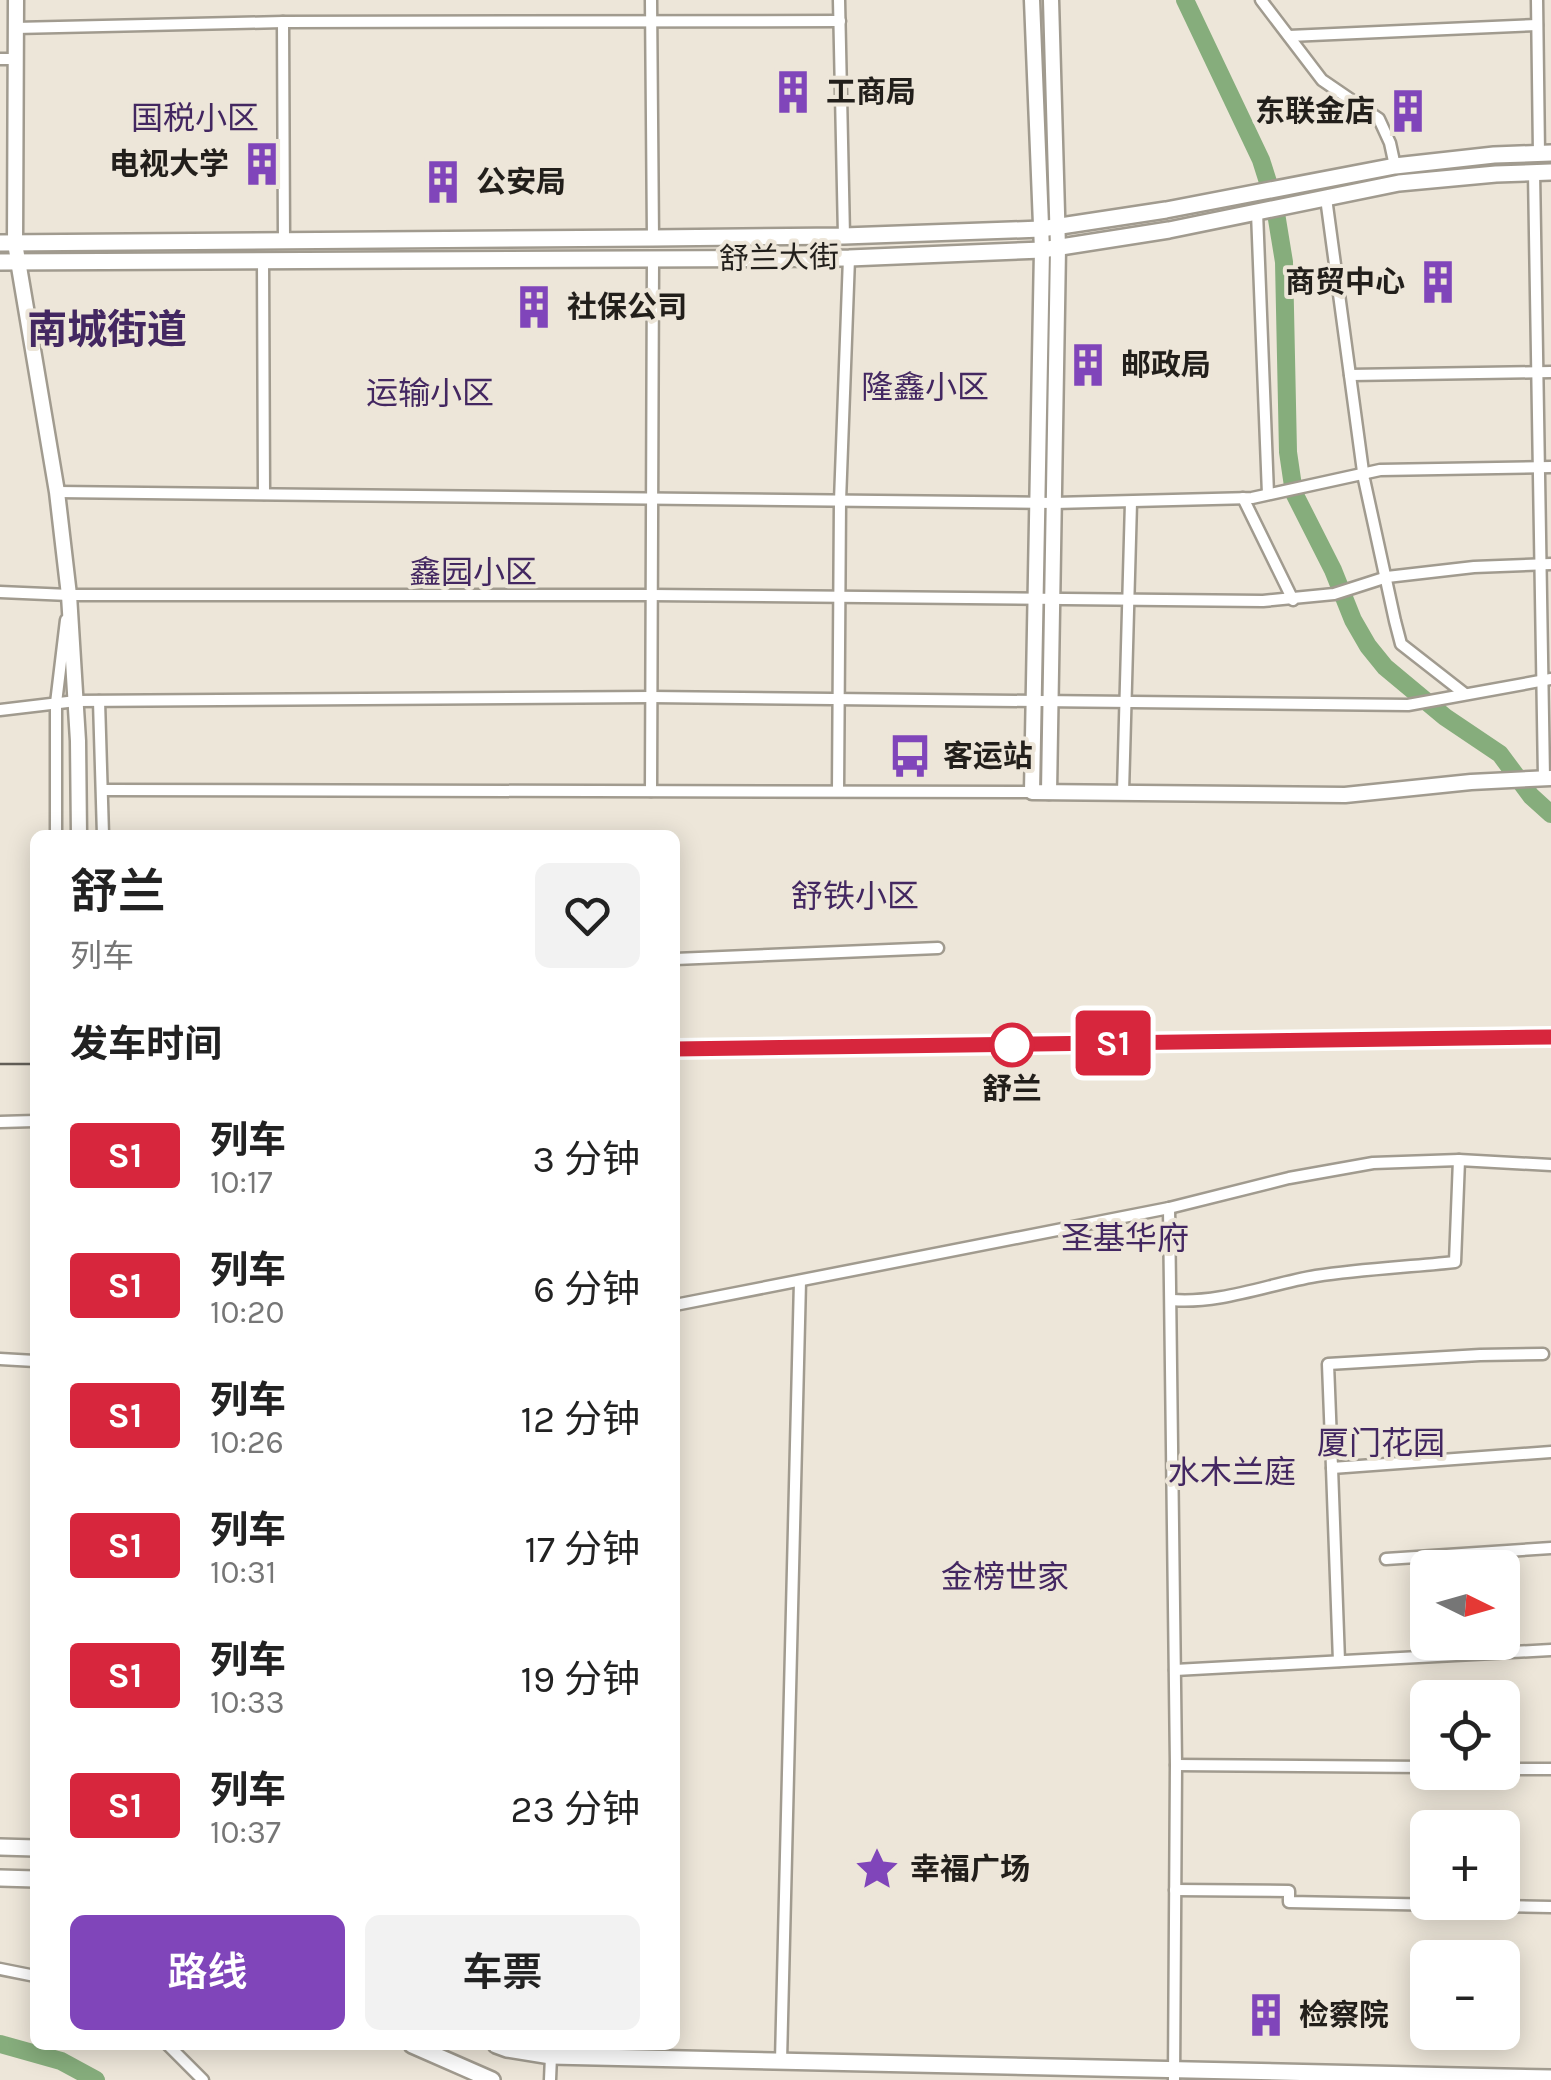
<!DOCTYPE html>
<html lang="zh">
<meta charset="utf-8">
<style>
:root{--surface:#fff;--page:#f2f2f2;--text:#222;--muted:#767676;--accent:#8045ba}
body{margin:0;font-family:Karla,"Noto Sans SC",sans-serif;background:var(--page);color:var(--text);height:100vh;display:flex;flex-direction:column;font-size:38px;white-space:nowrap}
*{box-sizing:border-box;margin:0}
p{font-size:32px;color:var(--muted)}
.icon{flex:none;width:55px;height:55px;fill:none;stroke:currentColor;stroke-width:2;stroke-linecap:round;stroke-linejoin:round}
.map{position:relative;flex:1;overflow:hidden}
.panel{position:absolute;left:30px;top:830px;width:650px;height:1220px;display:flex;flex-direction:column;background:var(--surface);border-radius:15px;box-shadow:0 5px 25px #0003}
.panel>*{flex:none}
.badge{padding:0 20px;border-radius:8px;font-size:35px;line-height:65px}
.needle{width:65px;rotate:95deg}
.controls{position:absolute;left:1410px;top:1550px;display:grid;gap:20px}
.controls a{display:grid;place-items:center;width:110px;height:110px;border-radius:15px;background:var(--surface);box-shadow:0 5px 25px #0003;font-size:50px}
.map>.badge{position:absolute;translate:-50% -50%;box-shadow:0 0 0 5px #fff}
h2{padding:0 40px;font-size:38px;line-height:90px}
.round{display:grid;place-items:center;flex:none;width:105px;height:105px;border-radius:15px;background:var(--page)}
.head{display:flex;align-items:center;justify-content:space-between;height:170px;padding:0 40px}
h1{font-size:48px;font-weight:600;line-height:75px}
.button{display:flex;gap:20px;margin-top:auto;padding:20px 40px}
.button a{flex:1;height:115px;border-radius:15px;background:var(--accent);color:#fff;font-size:40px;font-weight:600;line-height:115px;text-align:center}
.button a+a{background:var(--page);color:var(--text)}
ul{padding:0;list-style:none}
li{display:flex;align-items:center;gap:30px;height:130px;padding:0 40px}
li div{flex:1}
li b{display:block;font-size:38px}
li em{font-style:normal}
li .badge{min-width:110px;font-weight:700;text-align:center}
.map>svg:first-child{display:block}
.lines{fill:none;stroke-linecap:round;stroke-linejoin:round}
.river{stroke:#86ad7c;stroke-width:18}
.street-casing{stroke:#a19b8f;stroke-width:15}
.secondary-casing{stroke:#a19b8f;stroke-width:19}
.primary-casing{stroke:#a19b8f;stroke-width:20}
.street{stroke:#fff;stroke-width:10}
.secondary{stroke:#fff;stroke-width:14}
.primary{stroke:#fff;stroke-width:15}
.rail{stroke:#625e57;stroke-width:2.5}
.line-casing{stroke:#fff;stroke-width:22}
.line{stroke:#d7263d;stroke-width:15}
.stop-dot{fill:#fff;stroke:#d7263d;stroke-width:5}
.labels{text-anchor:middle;stroke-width:8;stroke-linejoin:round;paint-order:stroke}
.poi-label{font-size:30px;font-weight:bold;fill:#221f1b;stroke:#ede6d9;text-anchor:start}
.street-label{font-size:30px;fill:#221f1b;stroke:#ede6d9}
.stop-label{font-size:30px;font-weight:bold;fill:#221f1b;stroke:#ede6d9}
.neighbourhood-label{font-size:32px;fill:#432761;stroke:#ede6d9}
.district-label{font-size:40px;font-weight:bold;fill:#432761;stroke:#ede6d9}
</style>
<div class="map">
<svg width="1551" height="2080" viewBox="0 0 1551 2080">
<rect width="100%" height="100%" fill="#ede6d9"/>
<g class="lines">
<g class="river">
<polyline points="1185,0 1261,160 1274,201 1284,262 1288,452 1294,493 1333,570 1353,620 1368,646 1385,667 1445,717 1500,754 1531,796 1551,814"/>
<polyline points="0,2044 61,2061 96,2080"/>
</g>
<g class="street-casing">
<g id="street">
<polyline points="651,0 653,238"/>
<polyline points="839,0 844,236"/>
<polyline points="1261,0 1322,80 1379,119 1390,143 1395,166"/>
<polyline points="1537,0 1539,153"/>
<polyline points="283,22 284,241"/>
<polyline points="15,28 283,22 840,21"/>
<polyline points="1289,36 1537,25"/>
<polyline points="0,59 15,59"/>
<polyline points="1534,172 1544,778"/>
<polyline points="1326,198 1364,479 1395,621 1401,644 1465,694"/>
<polyline points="1257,212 1268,494"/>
<polyline points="263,261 264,494"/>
<polyline points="1350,375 1551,372"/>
<polyline points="57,492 1054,503 1252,498 1380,470 1551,467"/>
<polyline points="1243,498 1293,600"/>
<polyline points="0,592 69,595 652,595 1263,601 1334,594 1387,577 1474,567 1551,564"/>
<polyline points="99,701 103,835"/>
<polyline points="0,710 76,701 651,697 1408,705 1551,679"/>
<polyline points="103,790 1032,792"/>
<polyline points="651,791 653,259"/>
<polyline points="838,791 840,501 849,258"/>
<polyline points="1123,792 1131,502"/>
<polyline points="56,835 56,703 66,620"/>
<polyline points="675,959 938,948"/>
<polyline points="0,1122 35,1121"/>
<polyline points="1169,1208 1176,1765 1174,2080"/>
<path d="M 1172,1300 C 1220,1304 1269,1284 1316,1276 C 1362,1269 1409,1267 1455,1262 L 1459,1160"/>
<polyline points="675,1305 1169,1208 1289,1178 1373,1163 1459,1160 1551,1165"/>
<polyline points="1543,1354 1480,1355 1328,1364 1332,1468 1551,1452"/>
<polyline points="0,1359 35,1361"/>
<polyline points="1332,1468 1339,1661"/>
<polyline points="1386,1559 1551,1548"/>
<polyline points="1175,1670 1551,1650"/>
<polyline points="1176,1765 1428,1767"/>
<polyline points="1502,1769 1551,1769"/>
<polyline points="1175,1890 1289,1891 1289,1902 1551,1907"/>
<polyline points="0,1969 35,1976"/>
<polyline points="168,2045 203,2080"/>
<polyline points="781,2061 800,1281"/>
<polyline points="550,2080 551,2056"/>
</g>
</g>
<g class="secondary-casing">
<g id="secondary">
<polyline points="16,0 15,243 57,492 69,595 78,741 79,835"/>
<polyline points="1032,0 1042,250 1032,792 1345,795 1471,782 1551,778"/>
<polyline points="1049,792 1058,248 1051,0"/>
</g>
</g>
<g class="primary-casing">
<g id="primary">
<polyline points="0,243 653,238 844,236 1041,229 1166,210 1395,166 1494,155 1551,153"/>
<polyline points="0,262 849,258 1042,250 1169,230 1399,183 1496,174 1551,172"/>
<polyline points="0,1847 35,1848"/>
<polyline points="0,1878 35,1879"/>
<polyline points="412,2045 492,2080"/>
<polyline points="496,2045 507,2049 551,2056 1551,2078"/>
</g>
</g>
<use href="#street" class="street"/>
<use href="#secondary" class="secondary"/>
<use href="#primary" class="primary"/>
<g class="rail">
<polyline points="675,1049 1551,1037"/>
<polyline points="0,1064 35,1064"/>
</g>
</g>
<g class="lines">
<g class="line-casing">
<polyline id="line" points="675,1049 1551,1037"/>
</g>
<use href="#line" class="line"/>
</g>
<defs>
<g id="building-bare" transform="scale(3.45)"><path d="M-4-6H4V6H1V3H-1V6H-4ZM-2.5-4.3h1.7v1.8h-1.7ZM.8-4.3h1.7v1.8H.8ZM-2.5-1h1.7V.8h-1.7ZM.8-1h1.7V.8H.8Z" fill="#8045ba" stroke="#ede6d9" stroke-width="2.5" paint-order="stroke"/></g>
<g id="bus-bare" transform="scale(3.45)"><path d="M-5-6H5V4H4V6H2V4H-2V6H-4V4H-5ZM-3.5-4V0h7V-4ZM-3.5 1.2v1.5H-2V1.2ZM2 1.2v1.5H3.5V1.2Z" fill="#8045ba" stroke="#ede6d9" stroke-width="2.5" paint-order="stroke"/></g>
<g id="sight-bare" transform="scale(3.45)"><path d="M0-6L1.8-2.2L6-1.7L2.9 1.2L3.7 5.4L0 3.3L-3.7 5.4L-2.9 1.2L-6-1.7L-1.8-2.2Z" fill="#8045ba" stroke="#ede6d9" stroke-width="2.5" paint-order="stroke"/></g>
</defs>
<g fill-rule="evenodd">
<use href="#building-bare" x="793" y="92"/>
<use href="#building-bare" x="1408" y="111"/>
<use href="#building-bare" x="262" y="164"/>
<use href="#building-bare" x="443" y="182"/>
<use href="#building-bare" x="1438" y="282"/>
<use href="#building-bare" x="534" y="307"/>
<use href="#building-bare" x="1088" y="365"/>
<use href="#bus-bare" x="910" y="756"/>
<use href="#sight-bare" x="877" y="1869"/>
<use href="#building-bare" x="1266" y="2015"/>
</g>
<circle class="stop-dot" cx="1012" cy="1045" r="20"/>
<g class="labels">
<g class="poi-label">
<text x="826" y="102">工商局</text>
<text x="1375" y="121" text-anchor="end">东联金店</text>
<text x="229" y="174" text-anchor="end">电视大学</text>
<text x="476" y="192">公安局</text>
<text x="1405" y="292" text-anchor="end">商贸中心</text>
<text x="567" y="317">社保公司</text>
<text x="1121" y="375">邮政局</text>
<text x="943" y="766">客运站</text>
<text x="910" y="1879">幸福广场</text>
<text x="1299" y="2025">检察院</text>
</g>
<g class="street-label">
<text transform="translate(779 258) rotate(-1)" y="10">舒兰大街</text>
</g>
<g class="stop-label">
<text x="1012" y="1099">舒兰</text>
</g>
<g class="neighbourhood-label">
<text x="195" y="129">国税小区</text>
<text x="925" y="398">隆鑫小区</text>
<text x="430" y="404">运输小区</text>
<text x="473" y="583">鑫园小区</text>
<text x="855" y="907">舒铁小区</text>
<text x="1125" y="1249">圣基华府</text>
<text x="1381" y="1454">厦门花园</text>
<text x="1232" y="1483">水木兰庭</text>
<text x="1005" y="1588">金榜世家</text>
</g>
<g class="district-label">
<text x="107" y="343">南城街道</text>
</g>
</g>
</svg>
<div class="controls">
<a><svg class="needle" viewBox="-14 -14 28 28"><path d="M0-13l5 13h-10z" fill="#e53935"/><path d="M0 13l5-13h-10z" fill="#767676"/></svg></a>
<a><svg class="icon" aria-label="locate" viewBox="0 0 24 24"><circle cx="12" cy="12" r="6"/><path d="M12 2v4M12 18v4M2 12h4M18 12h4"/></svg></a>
<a>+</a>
<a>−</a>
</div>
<b class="badge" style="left:1113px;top:1043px;background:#d7263d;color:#fff">S1</b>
<section class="panel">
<div class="head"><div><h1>舒兰</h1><p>列车</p></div><a class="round"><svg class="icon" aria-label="heart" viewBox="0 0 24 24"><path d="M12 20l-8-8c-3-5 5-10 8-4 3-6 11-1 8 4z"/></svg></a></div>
<h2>发车时间</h2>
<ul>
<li><span class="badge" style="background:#d7263d;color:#fff">S1</span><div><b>列车</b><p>10:17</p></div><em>3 分钟</em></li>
<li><span class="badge" style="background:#d7263d;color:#fff">S1</span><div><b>列车</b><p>10:20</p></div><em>6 分钟</em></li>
<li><span class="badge" style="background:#d7263d;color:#fff">S1</span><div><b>列车</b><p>10:26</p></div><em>12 分钟</em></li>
<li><span class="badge" style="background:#d7263d;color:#fff">S1</span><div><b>列车</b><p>10:31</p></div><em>17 分钟</em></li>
<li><span class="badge" style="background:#d7263d;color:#fff">S1</span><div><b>列车</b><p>10:33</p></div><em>19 分钟</em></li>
<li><span class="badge" style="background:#d7263d;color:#fff">S1</span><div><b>列车</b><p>10:37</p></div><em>23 分钟</em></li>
</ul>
<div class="button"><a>路线</a><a>车票</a></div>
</section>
</div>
